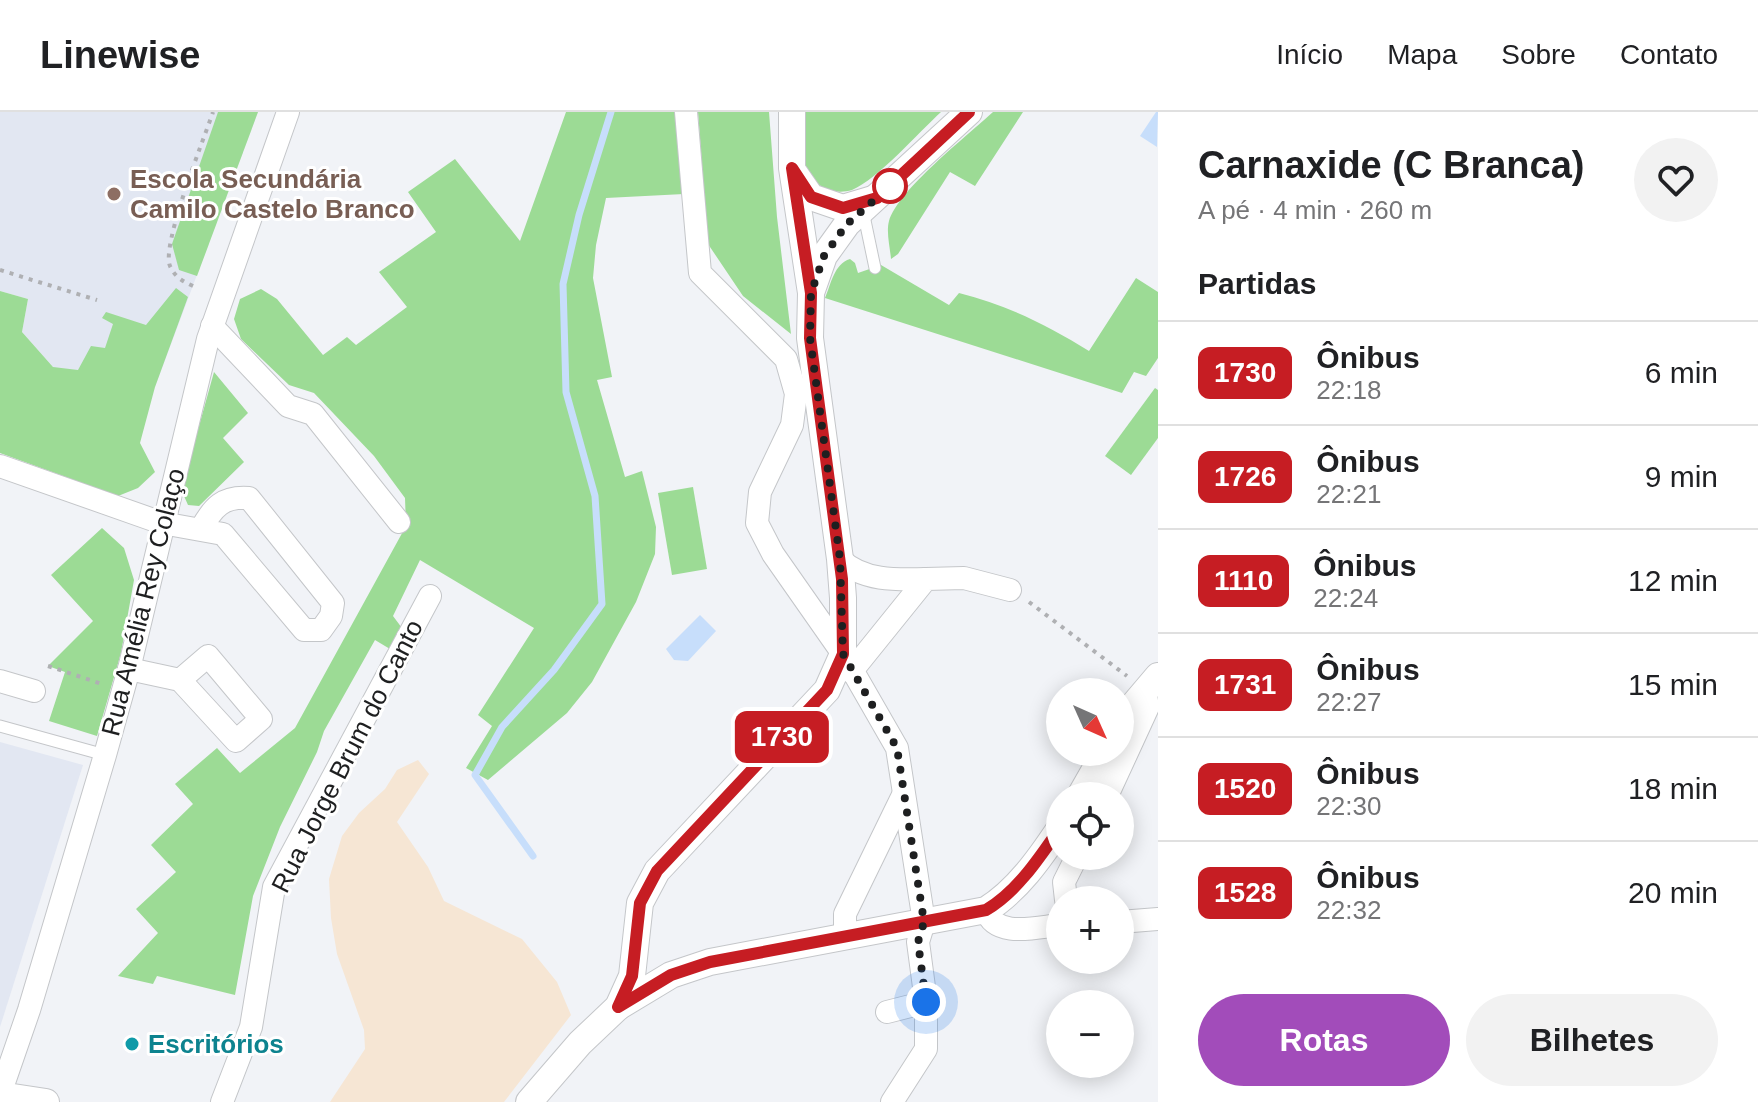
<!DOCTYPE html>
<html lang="pt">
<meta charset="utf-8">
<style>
:root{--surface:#fff;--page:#f2f2f2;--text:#202124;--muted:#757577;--line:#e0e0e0;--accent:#a24cba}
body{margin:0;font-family:Helvetica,sans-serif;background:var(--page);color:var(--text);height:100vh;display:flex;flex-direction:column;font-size:30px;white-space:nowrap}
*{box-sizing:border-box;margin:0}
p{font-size:26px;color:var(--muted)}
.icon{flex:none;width:44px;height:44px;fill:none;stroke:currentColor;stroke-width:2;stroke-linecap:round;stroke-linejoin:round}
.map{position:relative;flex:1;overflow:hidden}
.sheet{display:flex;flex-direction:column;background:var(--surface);width:600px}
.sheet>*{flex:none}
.badge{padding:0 16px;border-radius:12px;font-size:28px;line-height:52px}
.needle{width:52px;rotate:135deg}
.fabs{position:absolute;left:1046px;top:566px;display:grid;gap:16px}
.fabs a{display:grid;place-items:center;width:88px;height:88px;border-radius:50%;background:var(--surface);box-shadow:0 4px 20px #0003;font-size:40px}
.you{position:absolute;width:40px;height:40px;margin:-20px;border:6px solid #fff;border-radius:50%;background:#1a73e8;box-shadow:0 0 0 12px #1a73e833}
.map>.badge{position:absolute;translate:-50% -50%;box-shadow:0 0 0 4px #fff}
h2{padding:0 40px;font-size:30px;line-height:72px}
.round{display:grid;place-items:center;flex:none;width:84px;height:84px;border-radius:42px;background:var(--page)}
.headline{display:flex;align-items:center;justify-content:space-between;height:136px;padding:0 40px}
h1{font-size:38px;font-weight:700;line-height:60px}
.primary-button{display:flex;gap:16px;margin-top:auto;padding:16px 40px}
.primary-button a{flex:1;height:92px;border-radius:48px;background:var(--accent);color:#fff;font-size:32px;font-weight:700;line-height:92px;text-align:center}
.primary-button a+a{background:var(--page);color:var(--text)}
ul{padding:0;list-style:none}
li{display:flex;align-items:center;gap:24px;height:104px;padding:0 40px;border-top:2px solid var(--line)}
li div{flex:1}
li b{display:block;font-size:30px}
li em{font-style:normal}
li .badge{min-width:88px;font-weight:700;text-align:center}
header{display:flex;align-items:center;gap:48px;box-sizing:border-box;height:112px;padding:0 40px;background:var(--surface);border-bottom:2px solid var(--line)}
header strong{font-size:38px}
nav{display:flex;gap:44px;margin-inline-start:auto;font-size:28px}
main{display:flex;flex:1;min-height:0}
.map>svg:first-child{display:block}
.built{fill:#e2e7f2}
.industrial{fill:#f6e6d4}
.green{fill:#9cdb95}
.water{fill:#c7defb}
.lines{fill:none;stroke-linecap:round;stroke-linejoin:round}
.stream{stroke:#c7defb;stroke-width:7}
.service-casing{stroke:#c4c6c9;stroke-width:13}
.minor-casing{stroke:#c4c6c9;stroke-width:24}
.tertiary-casing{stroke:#c4c6c9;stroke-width:28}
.path{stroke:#afb0b3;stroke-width:4;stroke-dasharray:4 6;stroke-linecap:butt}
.service{stroke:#fff;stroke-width:11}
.minor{stroke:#fff;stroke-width:22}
.tertiary{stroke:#fff;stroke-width:26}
.line-casing{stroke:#fff;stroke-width:18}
.line{stroke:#c61d23;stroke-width:12}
.walk{stroke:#1e1f20;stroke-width:8;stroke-dasharray:0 14.4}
.stop-dot{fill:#fff;stroke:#c61d23;stroke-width:4}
.education-dot{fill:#8d6e63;stroke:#fff;stroke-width:3}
.culture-dot{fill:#0f9aa8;stroke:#fff;stroke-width:3}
.labels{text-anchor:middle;stroke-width:6;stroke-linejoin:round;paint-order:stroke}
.education-label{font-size:26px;font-weight:bold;fill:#785e54;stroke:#fff;text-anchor:start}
.street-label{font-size:26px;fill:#1e1f20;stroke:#fff}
.culture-label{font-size:26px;font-weight:bold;fill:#0d838f;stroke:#fff;text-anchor:start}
</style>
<header>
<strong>Linewise</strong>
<nav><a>Início</a><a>Mapa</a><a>Sobre</a><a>Contato</a></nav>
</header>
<main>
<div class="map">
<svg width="1158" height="990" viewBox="0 0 1158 990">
<rect width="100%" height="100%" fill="#f1f3f7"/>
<g class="built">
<polygon points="0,0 258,0 155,275 98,260 54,256 22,220 28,187 0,179"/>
<polygon points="0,630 83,653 0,915"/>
</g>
<polygon class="industrial" points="418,648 429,662 397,710 428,755 444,789 522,827 557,870 571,903 504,990 330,990 365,937 364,918 337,842 331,806 329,767 342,724 359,701 385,677 397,658"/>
<g class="green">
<polygon points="218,0 258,0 197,164 179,158 172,132"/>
<polygon points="566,0 678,0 684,82 606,86 596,133 593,166 612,265 597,268 625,365 642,359 656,415 655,442 636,490 592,570 567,601 488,668 466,656 492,614 478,603 534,516 420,448 393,504 402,516 390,537 375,528 324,619 317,640 280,715 253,784 235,883 157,864 153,872 118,864 158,821 136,797 176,760 151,733 193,692 175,672 217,636 240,661 295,616 406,414 405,386 374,344 314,281 289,273 241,227 234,207 240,187 261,177 277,187 323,243 347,225 356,233 407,195 379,160 436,120 408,80 455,47 520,129"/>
<polygon points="698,0 769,0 777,105 791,222 743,184 708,132"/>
<path d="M 806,0 L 941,0 C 919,20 878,67 852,78 C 842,81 831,80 822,75 C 813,69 807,60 804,50 C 801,35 805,16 806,0 Z"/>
<path d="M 993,0 L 1023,0 L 975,74 L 950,60 L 898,142 L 891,147 C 890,135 886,120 889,109 C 898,78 967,24 993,0 Z"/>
<path d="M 850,147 L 855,151 L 858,161 L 881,153 L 949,193 L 959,181 C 1007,193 1047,213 1089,239 L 1136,166 L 1158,180 L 1158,246 L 1146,264 L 1134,260 L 1122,281 L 825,186 C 831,172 834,152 850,147 Z"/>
<polygon points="176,176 188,185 155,275 140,331 155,360 138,376 118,384 0,341 0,179 28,187 22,220 53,255 78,258 91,234 105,236 113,212 102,206 106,200 146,213"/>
<polygon points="214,260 248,301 223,326 244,350 199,394 188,393 184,384 184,368"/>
<polygon points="1155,276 1158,278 1158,326 1131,363 1105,344"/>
<polygon points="693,375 707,457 672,463 658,381"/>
<polygon points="102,416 124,436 134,468 121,541 97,624 49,609 65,560 48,554 93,509 51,463"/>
</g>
<g class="water">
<polygon points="1156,0 1158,0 1157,35 1140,24"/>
<polygon points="700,503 716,519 688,549 674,548 666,537"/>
</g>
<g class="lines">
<polyline class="stream" points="533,744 475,663 502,615 554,558 602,492 595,384 566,280 563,172 579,103 611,0"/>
<g class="service-casing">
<g id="service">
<polyline points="863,99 875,156"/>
<polyline points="0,614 105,643"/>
</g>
</g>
<g class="minor-casing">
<g id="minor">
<polyline points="686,0 700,161 786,247 796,282 792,313 760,380 757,411 773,442 843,542 897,636 924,810 918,830 926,890 926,937 892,990"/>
<polyline points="212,214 288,294 313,302 399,410"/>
<path d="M 0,354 L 162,411 L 223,422 L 304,518 L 321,518 L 331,504 L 333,491 L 249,386 C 223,384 213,395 201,417"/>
<path d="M 840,447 C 862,469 896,468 926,467"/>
<polyline points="129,557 180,568 208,544 261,607 236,629 180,568"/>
<polyline points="851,560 926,467 964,466 1010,478"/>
<polyline points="0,569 34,579"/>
<polyline points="1107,684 1148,595 1145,578"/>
<polyline points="1066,788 1064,770 1077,744"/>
<path d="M 986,798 C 995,827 1037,815 1060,813"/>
<polyline points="1120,810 1158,807"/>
<polyline points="845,823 845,802 903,683"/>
<polyline points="887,900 926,890"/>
<polyline points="0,982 29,898 105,643 129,557 208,227 288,0"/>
<polyline points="222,990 251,915 274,775 430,484"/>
</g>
</g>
<g class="tertiary-casing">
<g id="tertiary">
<polyline points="793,59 811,85 843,96 873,87"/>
<polyline points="812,178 824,144 847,112 969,0"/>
<polyline points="1120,615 1130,597 1158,564"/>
<polyline points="1080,684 1105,640"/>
<path d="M 618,895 L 671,863 L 710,850 L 986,798 C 1017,779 1040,746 1060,716"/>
<polyline points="0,983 46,990"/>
<polyline points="529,990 580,931 618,895 632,864 640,791 657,759 827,578 843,542 843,486 840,447 810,226 811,181 792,56 792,0"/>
</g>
</g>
<g class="path">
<polyline points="0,158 97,188"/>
<path d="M 193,174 C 182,169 175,165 170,154 C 161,133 204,27 213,0"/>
<polyline points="1029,490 1127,564"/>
<polyline points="48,554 102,572"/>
</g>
<use href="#service" class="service"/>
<use href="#minor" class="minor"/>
<use href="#tertiary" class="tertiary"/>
</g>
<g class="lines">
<g class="line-casing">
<path id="line" d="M 969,0 L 877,86 L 843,96 L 811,85 L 792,56 L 811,181 L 810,226 L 842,467 L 843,542 L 827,578 L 657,759 L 640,791 L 632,864 L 618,895 L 671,863 L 710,850 L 986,798 C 1017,780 1040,745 1060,716"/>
</g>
<use href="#line" class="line"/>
<polyline class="walk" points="890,74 897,68 847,112 824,144 811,181 810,226 840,447 843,542 897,636 924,810 918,830 926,890"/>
</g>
<circle class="stop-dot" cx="890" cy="74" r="16"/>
<circle class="education-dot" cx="114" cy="82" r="8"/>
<circle class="culture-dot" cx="132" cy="932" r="8"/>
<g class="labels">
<g class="education-label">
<text x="130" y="76">Escola Secundária<tspan x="130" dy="30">Camilo Castelo Branco</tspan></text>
</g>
<g class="street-label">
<text transform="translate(143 490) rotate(-76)" y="9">Rua Amélia Rey Colaço</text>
<text transform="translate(347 644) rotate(-63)" y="9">Rua Jorge Brum do Canto</text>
</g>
<g class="culture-label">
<text x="148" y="941">Escritórios</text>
</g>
</g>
</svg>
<div class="fabs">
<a><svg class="needle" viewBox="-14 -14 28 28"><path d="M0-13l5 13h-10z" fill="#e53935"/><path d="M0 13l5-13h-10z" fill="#757577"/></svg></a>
<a><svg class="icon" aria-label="locate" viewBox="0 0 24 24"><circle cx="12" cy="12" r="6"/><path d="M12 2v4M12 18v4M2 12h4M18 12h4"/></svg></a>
<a>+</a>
<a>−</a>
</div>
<div class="you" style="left:926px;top:890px"></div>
<b class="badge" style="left:782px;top:625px;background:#c61d23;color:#fff">1730</b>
</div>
<section class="sheet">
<div class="headline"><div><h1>Carnaxide (C Branca)</h1><p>A pé · 4 min · 260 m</p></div><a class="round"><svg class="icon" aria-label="heart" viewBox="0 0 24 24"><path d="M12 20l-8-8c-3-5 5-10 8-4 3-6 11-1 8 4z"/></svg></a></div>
<h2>Partidas</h2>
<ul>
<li><span class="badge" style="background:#c61d23;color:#fff">1730</span><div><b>Ônibus</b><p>22:18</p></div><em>6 min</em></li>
<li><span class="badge" style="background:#c61d23;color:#fff">1726</span><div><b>Ônibus</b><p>22:21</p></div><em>9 min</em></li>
<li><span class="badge" style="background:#c61d23;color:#fff">1110</span><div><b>Ônibus</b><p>22:24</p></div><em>12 min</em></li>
<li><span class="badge" style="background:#c61d23;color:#fff">1731</span><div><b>Ônibus</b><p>22:27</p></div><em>15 min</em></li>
<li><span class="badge" style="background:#c61d23;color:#fff">1520</span><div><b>Ônibus</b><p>22:30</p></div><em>18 min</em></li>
<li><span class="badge" style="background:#c61d23;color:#fff">1528</span><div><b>Ônibus</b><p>22:32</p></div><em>20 min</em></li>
</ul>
<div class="primary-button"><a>Rotas</a><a>Bilhetes</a></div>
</section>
</main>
